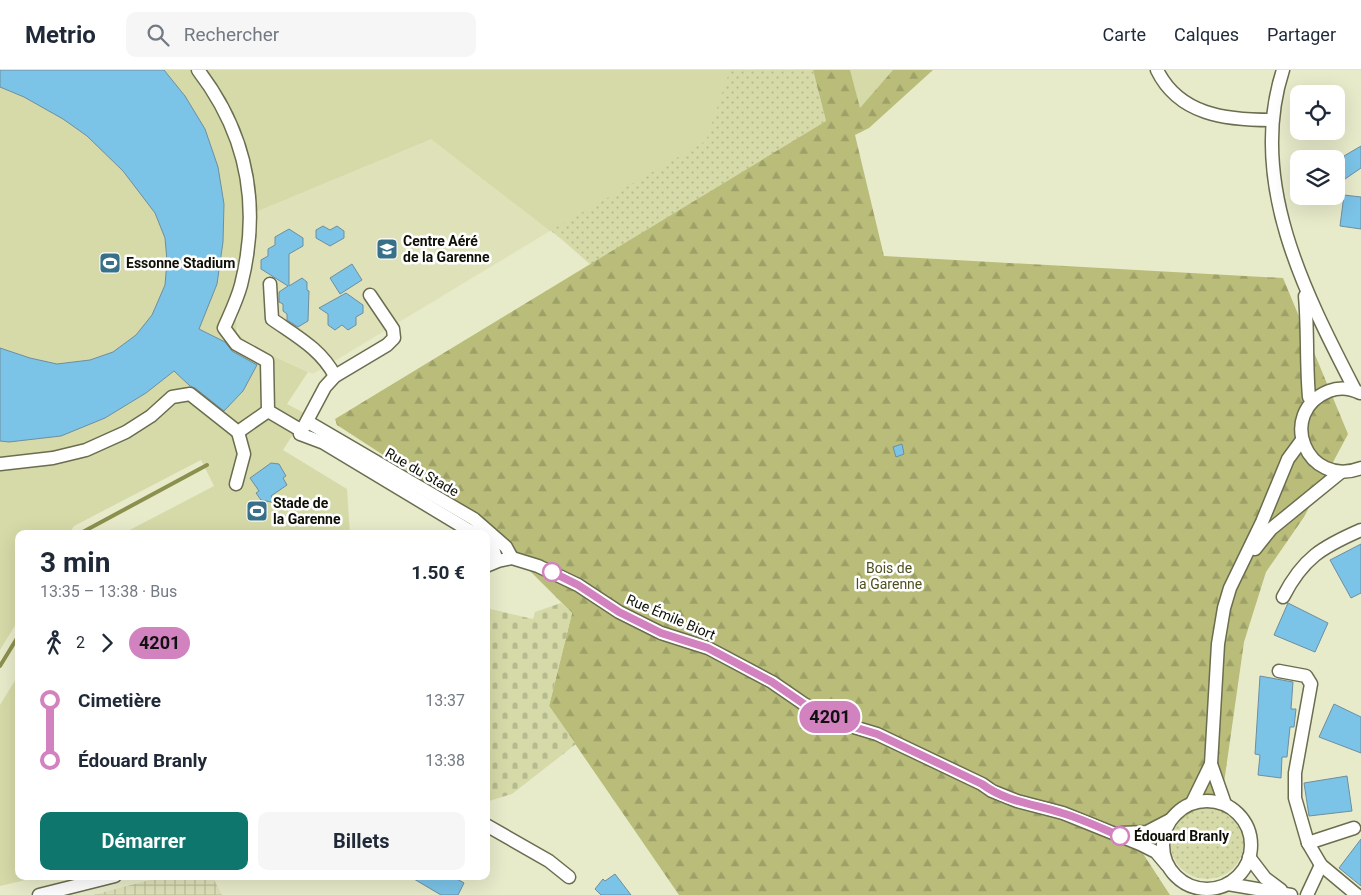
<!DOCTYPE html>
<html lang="fr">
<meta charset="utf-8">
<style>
:root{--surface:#fff;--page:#f6f6f7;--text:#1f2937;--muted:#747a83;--line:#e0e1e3;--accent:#0f766e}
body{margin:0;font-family:Roboto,sans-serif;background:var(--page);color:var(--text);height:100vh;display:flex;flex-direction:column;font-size:19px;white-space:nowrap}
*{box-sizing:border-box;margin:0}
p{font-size:16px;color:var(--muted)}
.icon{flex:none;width:28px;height:28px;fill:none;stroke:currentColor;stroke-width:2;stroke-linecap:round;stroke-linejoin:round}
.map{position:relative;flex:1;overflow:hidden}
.sheet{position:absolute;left:15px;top:460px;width:475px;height:350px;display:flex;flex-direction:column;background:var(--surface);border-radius:10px;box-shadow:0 5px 20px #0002}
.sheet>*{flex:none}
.badge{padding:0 10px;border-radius:16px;font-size:18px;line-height:32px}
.tools{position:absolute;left:1290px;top:15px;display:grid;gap:10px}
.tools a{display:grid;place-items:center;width:55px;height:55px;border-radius:10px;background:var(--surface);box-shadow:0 5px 20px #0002;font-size:25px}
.map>.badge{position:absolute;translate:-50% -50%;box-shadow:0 0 0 2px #fff}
.legs{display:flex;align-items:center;gap:8px;height:55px;padding:0 25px;font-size:16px}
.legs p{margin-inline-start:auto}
.summary{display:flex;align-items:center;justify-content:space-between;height:85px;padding:0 25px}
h1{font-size:28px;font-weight:700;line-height:38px}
.action{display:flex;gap:10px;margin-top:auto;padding:10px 25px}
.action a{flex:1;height:58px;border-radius:10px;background:var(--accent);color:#fff;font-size:20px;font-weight:700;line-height:58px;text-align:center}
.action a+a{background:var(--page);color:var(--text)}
ul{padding:0 25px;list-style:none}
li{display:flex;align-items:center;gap:18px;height:60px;font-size:19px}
li i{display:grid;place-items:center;width:8px;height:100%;margin:0 6px;background:currentColor}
li i::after{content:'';width:12px;height:12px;margin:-6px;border:4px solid;border-radius:50%;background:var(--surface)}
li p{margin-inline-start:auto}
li:first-child i{background:linear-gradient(#0000 50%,currentColor 0)}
li:last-child i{background:linear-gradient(currentColor 50%,#0000 0)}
header{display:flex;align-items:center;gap:30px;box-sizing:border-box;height:70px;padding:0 25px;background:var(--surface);border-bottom:1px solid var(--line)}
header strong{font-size:24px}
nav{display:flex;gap:28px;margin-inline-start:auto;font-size:18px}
.search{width:350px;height:45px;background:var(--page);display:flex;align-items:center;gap:12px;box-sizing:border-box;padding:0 18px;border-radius:10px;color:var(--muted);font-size:19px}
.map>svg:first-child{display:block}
.built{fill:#dfe2b9}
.industrial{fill:url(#industrial-grid)}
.grass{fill:url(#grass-dots)}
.forest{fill:url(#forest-firs)}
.cemetery{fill:url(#cemetery-stones)}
.park{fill:#d6daa8}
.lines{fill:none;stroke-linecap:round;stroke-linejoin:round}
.stream{stroke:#8c904e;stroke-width:4}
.building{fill:#7bc3e7;stroke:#6e8e9f}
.minor-casing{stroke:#6b6d4f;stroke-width:15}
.minor{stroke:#fff;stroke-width:12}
.line-1-casing{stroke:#fff;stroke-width:11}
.line-1{stroke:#d282be;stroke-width:8}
.stop-1-dot{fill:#fff;stroke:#d282be;stroke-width:2.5}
.labels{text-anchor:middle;stroke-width:5;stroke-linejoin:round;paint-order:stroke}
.poi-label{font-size:14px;font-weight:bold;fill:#0f1005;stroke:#fff;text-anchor:start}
.street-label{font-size:14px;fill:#0f1005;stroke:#fff}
.park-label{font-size:14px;fill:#4e501e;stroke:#fff}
.stop-label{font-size:14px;font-weight:bold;fill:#0f1005;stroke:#fff;text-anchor:start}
</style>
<header>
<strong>Metrio</strong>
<div class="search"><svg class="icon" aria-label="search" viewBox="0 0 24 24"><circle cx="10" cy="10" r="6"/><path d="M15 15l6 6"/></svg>Rechercher</div>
<nav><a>Carte</a><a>Calques</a><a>Partager</a></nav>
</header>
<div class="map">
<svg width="1361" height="825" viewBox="0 0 1361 825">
<defs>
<pattern id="industrial-grid" width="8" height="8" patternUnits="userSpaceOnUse" patternTransform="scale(1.25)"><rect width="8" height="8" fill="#dfe2b9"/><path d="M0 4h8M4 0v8" fill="none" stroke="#bec19e"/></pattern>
<pattern id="grass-dots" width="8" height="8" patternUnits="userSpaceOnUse" patternTransform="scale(1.25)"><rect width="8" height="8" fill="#d6daa8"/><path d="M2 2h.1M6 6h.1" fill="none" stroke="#b6ba8f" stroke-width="1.8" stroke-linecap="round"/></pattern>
<pattern id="forest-firs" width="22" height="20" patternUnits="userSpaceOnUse" patternTransform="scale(1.25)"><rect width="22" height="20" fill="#b9bd79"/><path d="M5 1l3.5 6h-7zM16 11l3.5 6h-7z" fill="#9ea167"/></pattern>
<pattern id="cemetery-stones" width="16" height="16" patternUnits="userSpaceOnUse" patternTransform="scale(1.25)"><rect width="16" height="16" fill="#d6daa8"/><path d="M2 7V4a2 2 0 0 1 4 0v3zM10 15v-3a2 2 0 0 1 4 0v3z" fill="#b6ba8f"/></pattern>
</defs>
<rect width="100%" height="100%" fill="#e8ebca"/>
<polygon class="built" points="431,69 550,161 313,304 249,275 242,269 236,254 245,221 255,142"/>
<polygon class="industrial" points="165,806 212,806 222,825 93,825"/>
<g class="grass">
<polygon points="207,0 813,0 826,51 591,195 560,168 431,69 255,142"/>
<circle cx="1207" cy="772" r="37"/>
</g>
<polygon class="forest" points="813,0 933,0 869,58 855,65 884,186 1283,208 1348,364 1304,447 1266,502 1244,572 1223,720 1140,779 1170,825 679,825 549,636 572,543 471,442 337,355 335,349 826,51"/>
<polygon class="cemetery" points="561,533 572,543 549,636 576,674 512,724 486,732 486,538 533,549 535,542"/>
<g class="park">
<polygon points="0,0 730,0 706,71 550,161 431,69 255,142 252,188 250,205 236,247 237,262 249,275 308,302 287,334 306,344 283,380 347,419 350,464 122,464 214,416 201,390 74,456 69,464 19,464 19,549 0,580"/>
<polygon points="850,0 893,0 860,38"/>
<polygon points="19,604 19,806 43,806 0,816 0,635"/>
</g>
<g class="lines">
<g class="stream">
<polyline points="79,464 207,395"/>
<polyline points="0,596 19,565"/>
</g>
</g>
<g class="building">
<polygon points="0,0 164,0 185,26 205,59 218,97 224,134 223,172 217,214 199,259 225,272 232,281 257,295 243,321 224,341 195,318 190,316 174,301 146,323 105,348 61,366 9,372 0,371 0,278 30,288 57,294 90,290 113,282 136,265 152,245 165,215 167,191 165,168 155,143 123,101 87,66 63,49 24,27 0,17"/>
<polygon points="1361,76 1361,98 1345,109 1336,93 1345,87 1344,86"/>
<polygon points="1344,125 1361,127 1361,159 1340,156"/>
<polygon points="323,156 330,160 337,156 344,161 344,168 330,176 316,168 316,160"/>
<polygon points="289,159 303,168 303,176 289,184 289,216 302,208 307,212 307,220 309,221 308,251 298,257 287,250 287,244 283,241 283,234 279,232 279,222 288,216 261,199 261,190 268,186 268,179 275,175 275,167"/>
<polygon points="352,194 362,210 340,224 330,208"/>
<polygon points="346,223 363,235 363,243 356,247 356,255 348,260 342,255 335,260 328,255 328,244 319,238"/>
<polygon points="902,374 904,384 896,387 893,377"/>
<polygon points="271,393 279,394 286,406 283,408 287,415 271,426 276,433 261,430 256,423 259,421 250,408"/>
<polygon points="1361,474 1361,523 1351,528 1330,490"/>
<polygon points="1288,533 1328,553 1315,582 1274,565"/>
<polygon points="1260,606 1293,612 1291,639 1296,639 1294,657 1290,657 1287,687 1282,687 1281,708 1258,705 1260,685 1255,684"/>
<polygon points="1334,634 1361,647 1361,683 1319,667"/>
<polygon points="1347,706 1352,741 1309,746 1304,713"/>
<polygon points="1361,769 1361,816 1339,798"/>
<polygon points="615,804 631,825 601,825 595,819 603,809 605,811"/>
<polygon points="409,806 452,806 464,813 458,825 441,825"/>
</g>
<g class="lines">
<g class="minor-casing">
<g id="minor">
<path d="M 198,0 C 248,65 261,136 241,215 C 237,230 230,244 224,258 L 236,274 L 267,291 L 268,341 L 302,361"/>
<path d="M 1157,0 C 1179,45 1226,50 1271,50"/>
<path d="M 1283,0 C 1247,111 1305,223 1355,320"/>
<path d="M 270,214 L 272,249 C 296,266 321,279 335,306"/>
<polyline points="370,225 393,259 394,268 387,275 335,306 325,317 300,364 324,373 475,464"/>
<path d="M 1305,226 C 1308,260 1306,293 1309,327 L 1313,331"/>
<path d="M 1360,323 C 1350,318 1339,317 1329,321 C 1276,342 1306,419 1361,398"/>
<polyline points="308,352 474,449 506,477 512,488"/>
<polyline points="0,394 53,388 86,380 126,362 151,346 172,327 190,324 238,362 268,341"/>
<polyline points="236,414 244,384 238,362"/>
<polyline points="486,473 493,479 497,491"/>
<polyline points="1255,479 1271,459 1341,402"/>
<polyline points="486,496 498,491 512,488 538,496 578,515 619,542 661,563 708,578 772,612 804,634 847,655 877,664 982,714 992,721 1017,731 1063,743 1140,774 1156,782 1167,795"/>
<path d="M 1283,527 C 1303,488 1322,477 1361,460"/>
<polyline points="1279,601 1306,606 1311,614 1295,703 1295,728 1308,773 1321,795 1357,825"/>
<circle cx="1207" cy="775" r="44"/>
<polyline points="1192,733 1211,694"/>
<polyline points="1225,734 1211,694 1218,574 1224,538 1230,518 1262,452 1288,389 1302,370"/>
<polyline points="486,755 549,791 569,807"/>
<polyline points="1121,763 1147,762 1170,750"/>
<polyline points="1308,773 1354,758"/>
<polyline points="1249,787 1265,808 1281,820"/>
<polyline points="1228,814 1291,825"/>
<polyline points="39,825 115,806"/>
<polyline points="1307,825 1321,795"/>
</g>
</g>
<use href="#minor" class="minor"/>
</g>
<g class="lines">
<g class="line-1-casing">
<path id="line-1" d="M 552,502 L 578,515 L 619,542 L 661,563 L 708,578 L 772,612 L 804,634 L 847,655 L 877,664 L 982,714 C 1006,732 1035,734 1062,743 C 1082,749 1101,758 1120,766"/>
</g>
<use href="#line-1" class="line-1"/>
</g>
<defs>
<g id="school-square" transform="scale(1.125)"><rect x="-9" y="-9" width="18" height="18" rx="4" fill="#38708a" stroke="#fff"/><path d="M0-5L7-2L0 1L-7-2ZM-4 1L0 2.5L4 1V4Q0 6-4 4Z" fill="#fff"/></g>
<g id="stadium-square" transform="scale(1.125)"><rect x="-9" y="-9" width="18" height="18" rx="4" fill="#38708a" stroke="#fff"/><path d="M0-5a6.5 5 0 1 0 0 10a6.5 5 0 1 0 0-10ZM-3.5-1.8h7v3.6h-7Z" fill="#fff"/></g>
</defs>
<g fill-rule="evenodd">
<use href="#school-square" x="387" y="179"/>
<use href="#stadium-square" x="110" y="193"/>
<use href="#stadium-square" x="257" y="441"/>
</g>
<g class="stop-1-dot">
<circle cx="552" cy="502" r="9"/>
<circle cx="1120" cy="766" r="9"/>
</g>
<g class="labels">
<g class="poi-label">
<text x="403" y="176">Centre Aéré<tspan x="403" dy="16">de la Garenne</tspan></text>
<text x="126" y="198">Essonne Stadium</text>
<text x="273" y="438">Stade de<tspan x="273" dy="16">la Garenne</tspan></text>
</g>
<g class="street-label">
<text transform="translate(422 402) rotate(30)" y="5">Rue du Stade</text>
<text transform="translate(671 547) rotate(23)" y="5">Rue Émile Biort</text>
</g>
<g class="park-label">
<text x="889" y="503">Bois de<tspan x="889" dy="16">la Garenne</tspan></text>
</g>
<g class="stop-label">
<text x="1134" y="771">Édouard Branly</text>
</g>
</g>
</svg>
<div class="tools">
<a><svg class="icon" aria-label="locate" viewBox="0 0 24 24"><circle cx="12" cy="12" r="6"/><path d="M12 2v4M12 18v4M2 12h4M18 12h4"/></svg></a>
<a><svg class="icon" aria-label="layers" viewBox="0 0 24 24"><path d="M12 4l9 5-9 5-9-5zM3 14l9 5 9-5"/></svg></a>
</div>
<b class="badge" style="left:830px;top:647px;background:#d282be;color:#111">4201</b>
<section class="sheet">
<div class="summary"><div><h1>3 min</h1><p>13:35 – 13:38 · Bus</p></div><b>1.50 €</b></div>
<div class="legs"><svg class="icon" aria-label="walk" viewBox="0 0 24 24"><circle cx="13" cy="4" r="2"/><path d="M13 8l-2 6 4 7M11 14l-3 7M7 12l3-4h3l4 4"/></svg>2<svg class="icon" aria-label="forward" viewBox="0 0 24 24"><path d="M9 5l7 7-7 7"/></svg><b class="badge" style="background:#d282be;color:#111">4201</b></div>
<ul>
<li><i style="color:#d282be"></i><b>Cimetière</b><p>13:37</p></li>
<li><i style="color:#d282be"></i><b>Édouard Branly</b><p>13:38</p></li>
</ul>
<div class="action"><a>Démarrer</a><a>Billets</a></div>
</section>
</div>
